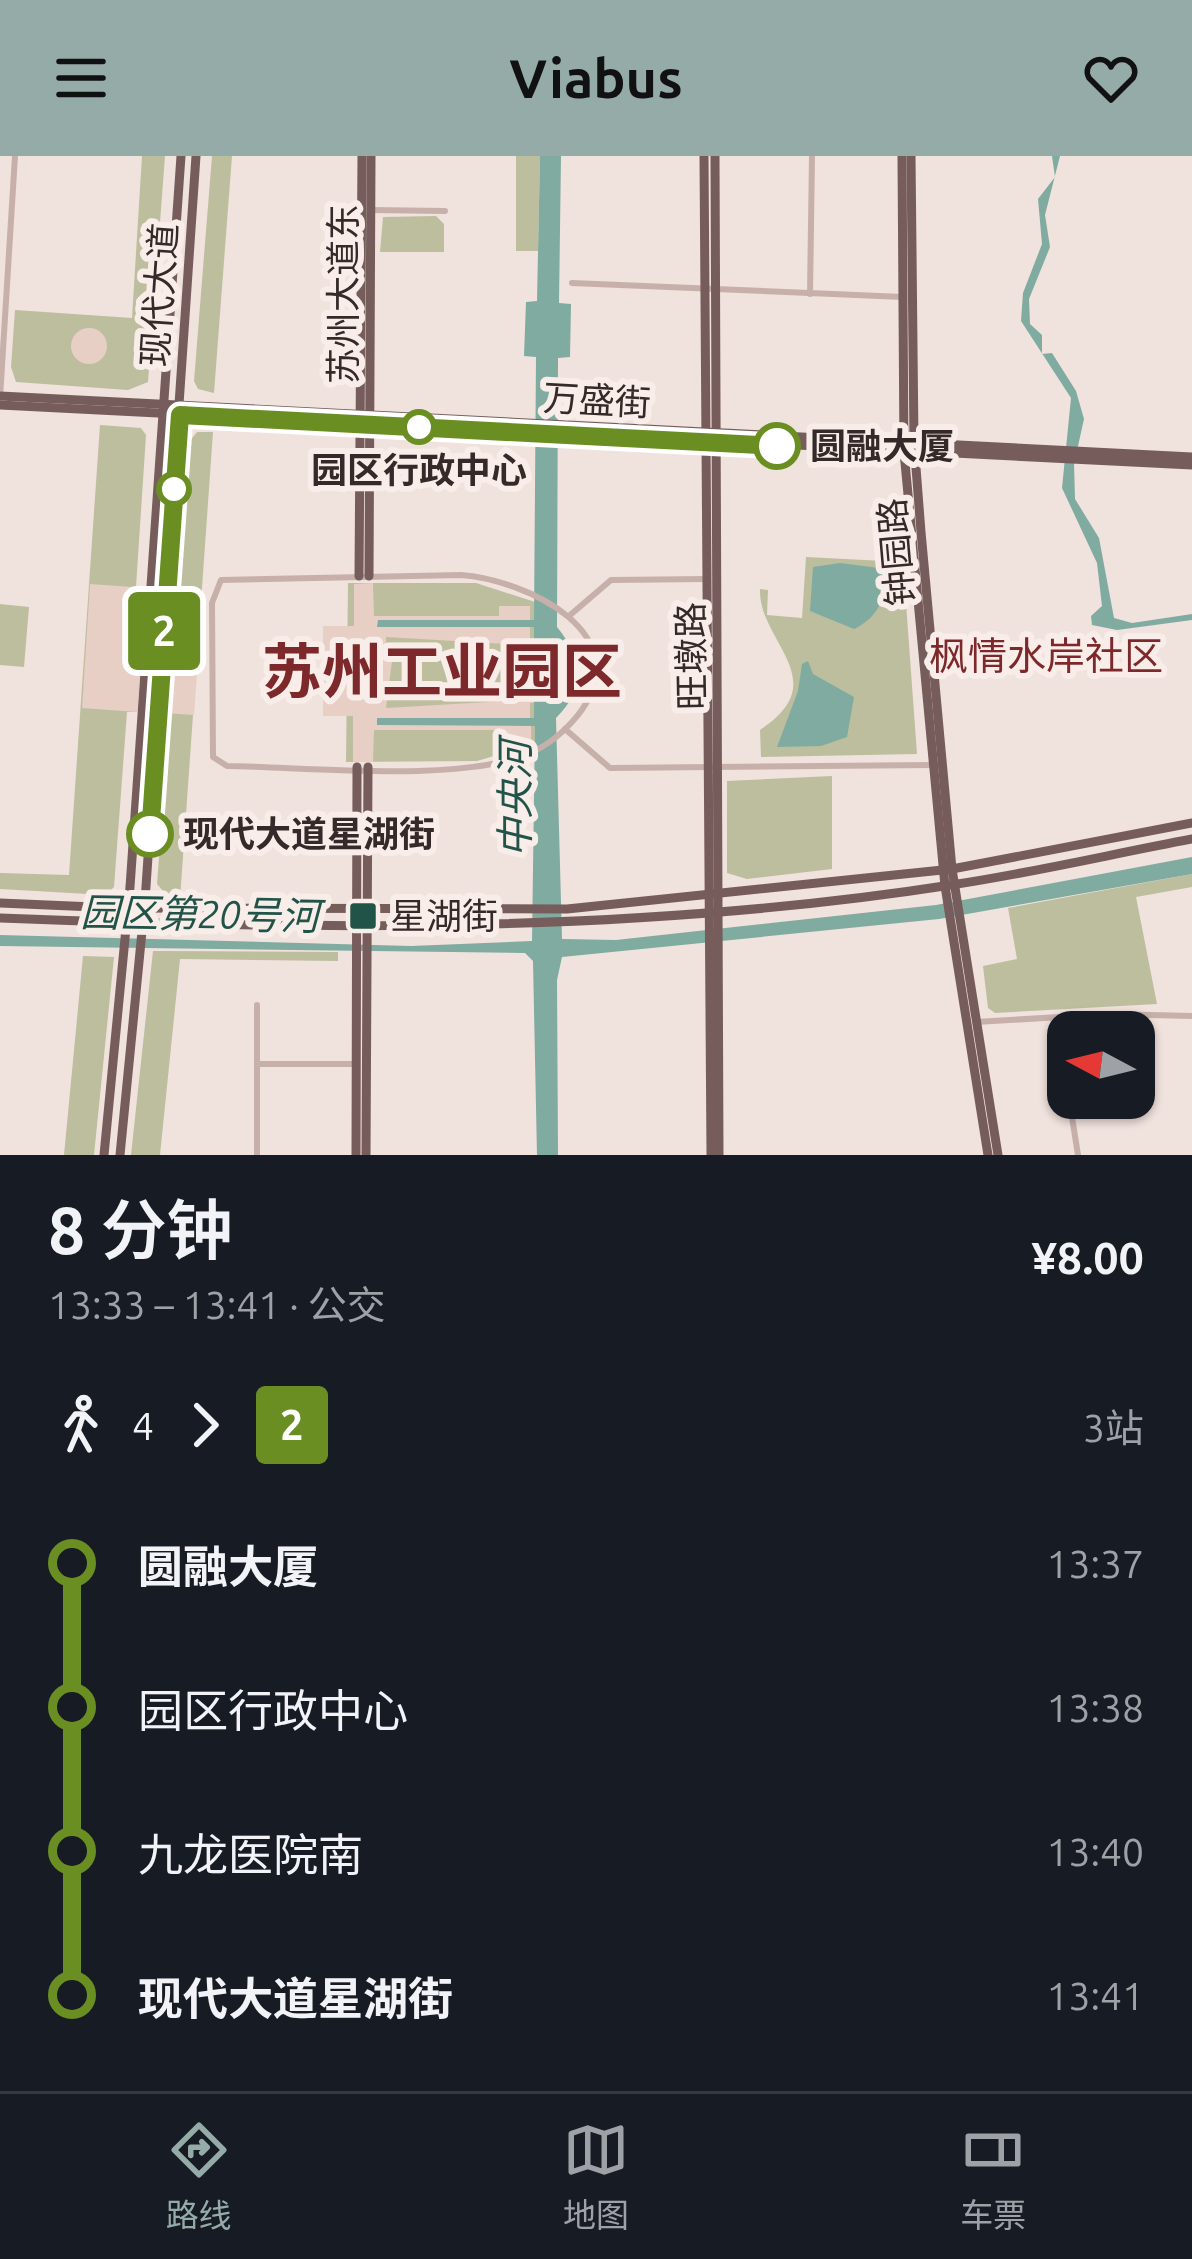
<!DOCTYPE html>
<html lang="zh">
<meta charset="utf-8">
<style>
:root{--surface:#171b24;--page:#242831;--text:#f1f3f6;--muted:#9ea1a6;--line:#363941;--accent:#94aba8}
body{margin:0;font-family:Ubuntu,"Noto Sans SC",sans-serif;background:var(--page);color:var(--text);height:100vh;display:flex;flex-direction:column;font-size:45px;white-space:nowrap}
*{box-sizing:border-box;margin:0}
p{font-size:39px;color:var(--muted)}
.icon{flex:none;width:66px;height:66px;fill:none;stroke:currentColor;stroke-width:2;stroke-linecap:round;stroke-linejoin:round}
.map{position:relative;height:999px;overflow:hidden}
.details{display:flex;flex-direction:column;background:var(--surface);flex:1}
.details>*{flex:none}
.badge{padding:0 24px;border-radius:9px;font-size:42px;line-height:78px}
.needle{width:78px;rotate:277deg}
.buttons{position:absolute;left:1047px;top:855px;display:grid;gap:24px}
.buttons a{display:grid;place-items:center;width:108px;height:108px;border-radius:24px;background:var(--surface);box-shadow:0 3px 9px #0004;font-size:60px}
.map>.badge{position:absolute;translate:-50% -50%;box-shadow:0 0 0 6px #fff}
.legs{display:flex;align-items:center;gap:18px;height:132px;padding:0 48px;font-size:39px}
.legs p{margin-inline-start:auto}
.head{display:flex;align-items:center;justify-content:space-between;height:204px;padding:0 48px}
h1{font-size:66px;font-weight:600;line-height:90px}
ul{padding:0 48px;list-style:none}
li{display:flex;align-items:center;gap:42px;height:144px;font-size:45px}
li i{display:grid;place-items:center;width:18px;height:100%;margin:0 15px;background:currentColor}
li i::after{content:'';width:30px;height:30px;margin:-15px;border:9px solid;border-radius:50%;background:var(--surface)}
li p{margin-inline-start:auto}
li:first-child i{background:linear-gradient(#0000 50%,currentColor 0)}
li:last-child i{background:linear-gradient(currentColor 50%,#0000 0)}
header{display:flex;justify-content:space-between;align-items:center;height:156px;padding:0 48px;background:var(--accent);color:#111;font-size:54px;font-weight:600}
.dock{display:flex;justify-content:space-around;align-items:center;height:168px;border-top:3px solid var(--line);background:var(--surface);font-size:33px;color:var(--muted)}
.dock a{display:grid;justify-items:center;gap:6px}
.dock .on{color:var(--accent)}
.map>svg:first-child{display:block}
.green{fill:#bcbe9e}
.plaza{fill:#e7cfc6;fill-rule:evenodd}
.water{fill:#7faba1}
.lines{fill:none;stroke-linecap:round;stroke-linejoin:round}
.minor{stroke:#c7b0aa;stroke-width:6}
.major{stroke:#765d5b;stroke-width:9}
.line-1-casing{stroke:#fff;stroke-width:27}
.line-1{stroke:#6b8e23;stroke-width:18}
.stop-1-dot{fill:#fff;stroke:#6b8e23;stroke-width:6}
.poi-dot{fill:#225349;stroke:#f8ede9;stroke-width:4.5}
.labels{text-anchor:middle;stroke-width:12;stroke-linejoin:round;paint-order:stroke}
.street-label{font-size:36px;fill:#352a29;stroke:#f8ede9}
.stop-label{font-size:36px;font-weight:bold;fill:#352a29;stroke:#f8ede9;text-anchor:start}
.poi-label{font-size:36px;fill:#352a29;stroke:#f8ede9;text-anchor:start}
.neighbourhood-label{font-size:39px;fill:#7d292b;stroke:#f8ede9}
.water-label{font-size:39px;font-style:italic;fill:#225349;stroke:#f8ede9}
.town-label{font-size:60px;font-weight:bold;fill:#7d292b;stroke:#f8ede9}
</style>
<header><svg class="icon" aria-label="menu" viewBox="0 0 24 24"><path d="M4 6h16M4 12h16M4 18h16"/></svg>Viabus<svg class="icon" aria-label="heart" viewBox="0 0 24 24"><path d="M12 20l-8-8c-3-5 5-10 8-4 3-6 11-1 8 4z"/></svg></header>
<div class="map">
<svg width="1192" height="999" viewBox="0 0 1192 999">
<rect width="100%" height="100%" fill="#f0e2dd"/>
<g class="green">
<polygon points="142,0 165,0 148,226 128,234 16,226 11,211 15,154 132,162"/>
<polygon points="212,0 232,0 214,237 198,233 194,225"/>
<polygon points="516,0 540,0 538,95 516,95"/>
<polygon points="436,60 444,68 444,96 380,96 383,61"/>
<polygon points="100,269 141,272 146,279 136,431 146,432 137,556 127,556 114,731 106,739 0,733 0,717 69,719"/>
<polygon points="197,276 213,276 180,743 169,742 157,728 170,558 163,557 189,286"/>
<path d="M 806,401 L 903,406 L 917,598 L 761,601 L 760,574 C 836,524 758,486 760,433 L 768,434 L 767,459 L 802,462 Z"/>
<polygon points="348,427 476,427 535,446 535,588 477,605 346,606"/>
<polygon points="0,448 29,451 24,511 0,509"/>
<polygon points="832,620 832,713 747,723 727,717 727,625"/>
<polygon points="1192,718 1192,731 1136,741 1157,848 995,857 988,852 983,810 1017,803 1008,752"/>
<polygon points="153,795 338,796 338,805 180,803 160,999 131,999"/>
<polygon points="83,800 114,801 94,999 64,999"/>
</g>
<g class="plaza">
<circle cx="89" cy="190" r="18"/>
<path d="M 373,427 L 374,460 L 499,460 L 499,450 L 530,450 L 530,464 L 378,464 L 378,471 L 530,471 L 530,486 L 537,487 L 536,546 L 530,547 L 530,562 L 378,562 L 378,569 L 531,569 L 531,583 L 498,583 L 497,574 L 374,574 L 373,606 L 353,606 L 353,560 L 323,560 L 323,470 L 354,470 L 354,428 ZM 386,481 L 524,489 L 525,544 L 386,552 L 392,505 L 386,504 Z"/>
<polygon points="90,428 146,432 137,556 82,552"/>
<polygon points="172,434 203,436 194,559 163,557"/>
</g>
<g class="water">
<path d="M 540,0 L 561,0 L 559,147 L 571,148 L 570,201 L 558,202 L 557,471 C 583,503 587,531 556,562 L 562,783 L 616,784 L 936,749 L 1192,701 L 1192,718 L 939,763 L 562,801 L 557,824 L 558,999 L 537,999 L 533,805 L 525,797 L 0,790 L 0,779 L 411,790 L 532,785 L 535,570 L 377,569 L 377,562 L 534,562 L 534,471 L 377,471 L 378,464 L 534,464 L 536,201 L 524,200 L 526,146 L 537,145 Z"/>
<polygon points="1052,0 1060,0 1045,59 1050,91 1029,143 1030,168 1042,179 1042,198 1052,197 1076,235 1084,263 1074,308 1075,343 1099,382 1114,462 1132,467 1192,458 1192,464 1117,474 1092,469 1091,460 1102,450 1097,407 1062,332 1071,242 1021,165 1023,137 1042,88 1038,43 1055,21"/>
<path d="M 840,407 L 886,413 C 888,439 878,462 854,473 L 810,455 L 813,411 Z"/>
<polygon points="808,505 813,518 854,541 847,581 821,590 777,591 798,535 802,508"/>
</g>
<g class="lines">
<g class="minor">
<polyline points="371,54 445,55"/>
<polyline points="572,127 903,141"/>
<polyline points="810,138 812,0"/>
<polyline points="0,242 15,0"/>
<path d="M 461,419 C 527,424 641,478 578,559 C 565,575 547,590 528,598 C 457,627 307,611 227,610 L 213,601 L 212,447 L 221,424 Z"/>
<polyline points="569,460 611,424 707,423"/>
<polyline points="565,573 610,612 933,609"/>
<polyline points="1057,862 1068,935"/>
<polyline points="976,866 1111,858 1192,860"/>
<polyline points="257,908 355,908"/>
<polyline points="1069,942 1078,999"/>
<polyline points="257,999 257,849"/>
</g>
<g class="major">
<polyline points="704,0 711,999"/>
<polyline points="715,0 719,999"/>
<polyline points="902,0 904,296 945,730 988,999"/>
<polyline points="911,0 914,286 921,376 952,713 998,999"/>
<polyline points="0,240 1192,301"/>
<polyline points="0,249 1192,309"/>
<polyline points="359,420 362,0"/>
<polyline points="369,420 371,0"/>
<polyline points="0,747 118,752 567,753 952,713 1192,667"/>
<path d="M 0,762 C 317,774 637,778 951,729 C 1032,717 1112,698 1192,683"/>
<polyline points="104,999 130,731 181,0"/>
<polyline points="120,999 145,745 196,0"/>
<polyline points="356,999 357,611"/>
<polyline points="366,999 368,611"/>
</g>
</g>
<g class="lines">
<g class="line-1-casing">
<polyline id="line-1" points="150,678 180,259 777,290"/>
</g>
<use href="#line-1" class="line-1"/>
</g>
<g class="stop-1-dot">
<circle cx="419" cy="271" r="15"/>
<circle cx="777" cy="290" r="21"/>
<circle cx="174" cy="333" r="15"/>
<circle cx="150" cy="678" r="21"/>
</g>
<rect class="poi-dot" x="348" y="745" width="30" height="30" rx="6"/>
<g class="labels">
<g class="street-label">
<text transform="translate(343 138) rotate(-90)" y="13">苏州大道东</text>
<text transform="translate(159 139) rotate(-86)" y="13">现代大道</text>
<text transform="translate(597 244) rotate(3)" y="13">万盛街</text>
<text transform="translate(896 396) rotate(-95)" y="13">钟园路</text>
<text transform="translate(691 500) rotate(-91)" y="13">旺墩路</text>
</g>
<g class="stop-label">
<text x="810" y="303">圆融大厦</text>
<text x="419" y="327" text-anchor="middle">园区行政中心</text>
<text x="183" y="691">现代大道星湖街</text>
</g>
<g class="poi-label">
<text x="390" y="773">星湖街</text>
</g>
<g class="neighbourhood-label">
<text x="1046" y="514">枫情水岸社区</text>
</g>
<g class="water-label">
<text transform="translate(515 643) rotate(-90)" y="14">中央河</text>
<text transform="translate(200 758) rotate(1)" y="14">园区第20号河</text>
</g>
<g class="town-label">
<text x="442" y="537">苏州工业园区</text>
</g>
</g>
</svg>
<div class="buttons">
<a><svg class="needle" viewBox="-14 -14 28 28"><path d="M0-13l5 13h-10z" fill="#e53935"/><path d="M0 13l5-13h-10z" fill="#9ea1a6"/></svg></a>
</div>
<b class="badge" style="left:164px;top:475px;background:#6b8e23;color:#fff">2</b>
</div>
<section class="details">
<div class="head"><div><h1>8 分钟</h1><p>13:33 – 13:41 · 公交</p></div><b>¥8.00</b></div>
<div class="legs"><svg class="icon" aria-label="walk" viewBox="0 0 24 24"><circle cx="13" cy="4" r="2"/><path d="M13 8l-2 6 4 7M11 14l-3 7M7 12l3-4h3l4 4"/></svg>4<svg class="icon" aria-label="forward" viewBox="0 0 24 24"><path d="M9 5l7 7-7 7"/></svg><b class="badge" style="background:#6b8e23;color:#fff">2</b><p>3站</p></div>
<ul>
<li><i style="color:#6b8e23"></i><b>圆融大厦</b><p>13:37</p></li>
<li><i style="color:#6b8e23"></i><span>园区行政中心</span><p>13:38</p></li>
<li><i style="color:#6b8e23"></i><span>九龙医院南</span><p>13:40</p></li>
<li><i style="color:#6b8e23"></i><b>现代大道星湖街</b><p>13:41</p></li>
</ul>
</section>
<nav class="dock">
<a class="on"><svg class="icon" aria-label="directions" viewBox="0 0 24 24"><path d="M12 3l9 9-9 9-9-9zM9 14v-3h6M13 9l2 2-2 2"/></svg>路线</a>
<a><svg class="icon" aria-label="map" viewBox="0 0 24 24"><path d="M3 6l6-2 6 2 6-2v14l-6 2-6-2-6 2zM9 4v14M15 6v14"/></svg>地图</a>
<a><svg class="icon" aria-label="tickets" viewBox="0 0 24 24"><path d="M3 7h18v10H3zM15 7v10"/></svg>车票</a>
</nav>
